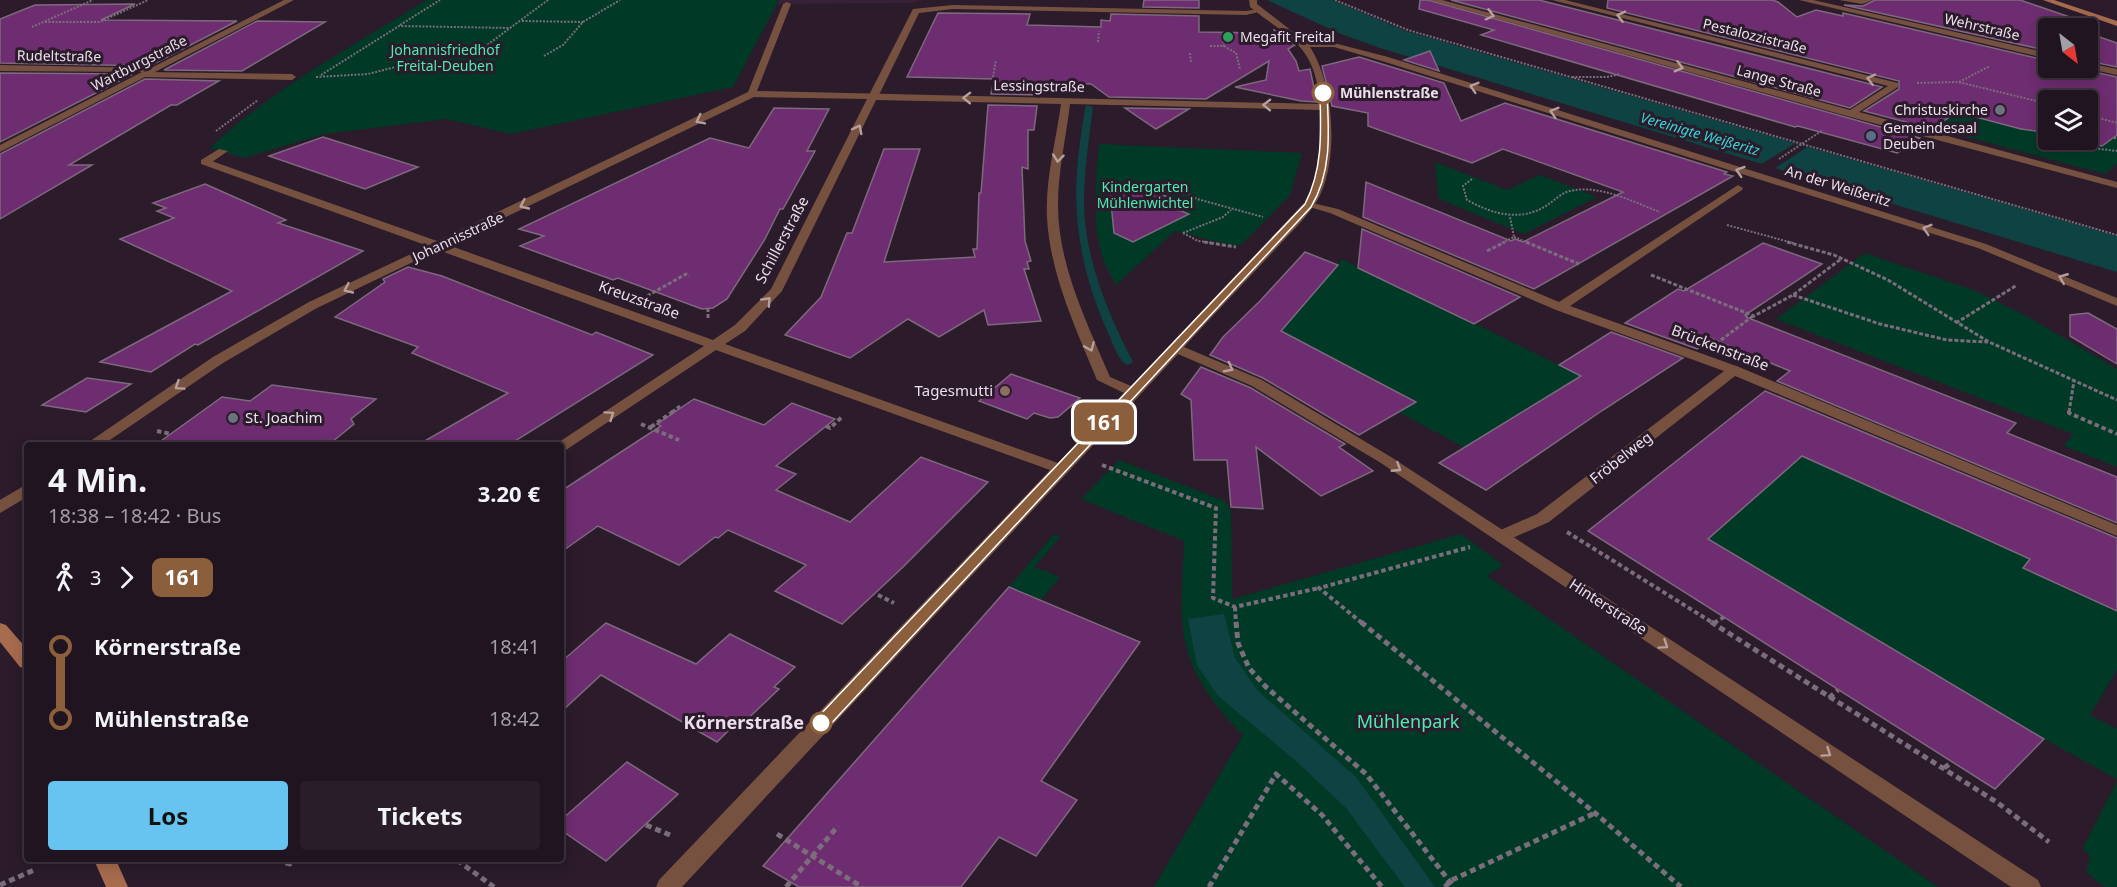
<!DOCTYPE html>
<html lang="de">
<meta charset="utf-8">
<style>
:root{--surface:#201420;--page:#281d29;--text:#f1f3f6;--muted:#a29ea5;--line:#3d333e;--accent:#67c4f0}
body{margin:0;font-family:"Noto Sans",sans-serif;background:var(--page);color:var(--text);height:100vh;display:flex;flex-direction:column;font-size:22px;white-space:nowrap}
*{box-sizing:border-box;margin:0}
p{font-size:20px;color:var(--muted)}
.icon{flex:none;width:33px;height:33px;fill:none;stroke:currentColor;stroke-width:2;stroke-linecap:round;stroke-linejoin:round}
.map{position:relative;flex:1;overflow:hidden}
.side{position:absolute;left:24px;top:442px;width:540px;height:420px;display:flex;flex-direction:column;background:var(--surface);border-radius:6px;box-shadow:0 3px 15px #0003,0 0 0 2px var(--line)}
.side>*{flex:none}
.badge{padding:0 12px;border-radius:9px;font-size:21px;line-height:39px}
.needle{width:39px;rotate:149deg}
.buttons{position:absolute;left:2038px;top:18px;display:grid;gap:12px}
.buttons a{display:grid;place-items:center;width:60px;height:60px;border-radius:6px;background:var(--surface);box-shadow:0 3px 15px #0003,0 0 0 2px var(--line);font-size:30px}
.map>.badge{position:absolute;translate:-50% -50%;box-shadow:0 0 0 3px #fff}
.legs{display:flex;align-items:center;gap:9px;height:66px;padding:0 24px;font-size:20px}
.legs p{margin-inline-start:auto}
.headline{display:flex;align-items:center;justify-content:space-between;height:102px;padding:0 24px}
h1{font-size:33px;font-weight:700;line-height:45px}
.button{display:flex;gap:12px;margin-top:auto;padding:12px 24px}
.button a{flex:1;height:69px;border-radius:6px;background:var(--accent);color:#111;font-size:24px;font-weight:700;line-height:69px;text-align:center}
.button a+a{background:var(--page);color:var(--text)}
ul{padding:0 24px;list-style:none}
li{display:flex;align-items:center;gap:21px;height:72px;font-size:22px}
li i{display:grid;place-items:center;width:9px;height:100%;margin:0 8px;background:currentColor}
li i::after{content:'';width:15px;height:15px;margin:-8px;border:4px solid;border-radius:50%;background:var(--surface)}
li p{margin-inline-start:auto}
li:first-child i{background:linear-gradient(#0000 50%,currentColor 0)}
li:last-child i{background:linear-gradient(currentColor 50%,#0000 0)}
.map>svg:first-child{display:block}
.built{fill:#362137}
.green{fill:#003a27;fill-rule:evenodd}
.water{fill:#0f4242}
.pier{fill:#2b1b2b}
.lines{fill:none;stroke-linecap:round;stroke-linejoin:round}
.stream{fill:#0f4242;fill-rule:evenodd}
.building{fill:#6e2d71;stroke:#7d697d;stroke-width:1.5}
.path-far3{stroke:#7b6d7b;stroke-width:2;stroke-dasharray:2 1.5;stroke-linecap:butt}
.path-far2{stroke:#7b6d7b;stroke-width:3;stroke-dasharray:4 2;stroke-linecap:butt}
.path-far1{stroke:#7b6d7b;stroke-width:4;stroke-dasharray:4.5 3;stroke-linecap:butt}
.path{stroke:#7b6d7b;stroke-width:5;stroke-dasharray:6 4;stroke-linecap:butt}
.service{fill:#77513f;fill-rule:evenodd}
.pedestrian{fill:#77513f;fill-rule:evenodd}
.minor{fill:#77513f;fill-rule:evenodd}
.secondary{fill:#a76b4e;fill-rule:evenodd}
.oneway{stroke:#b69f9d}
.line-1{fill:#8b5e3c;stroke:#fff;stroke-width:1.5}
.leisure-dot{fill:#2e9e5b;stroke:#2b1b2b;stroke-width:2}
.stop-1-dot{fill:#fff;stroke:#8b5e3c;stroke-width:3}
.worship-dot{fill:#6b7280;stroke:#2b1b2b;stroke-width:2}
.service-dot{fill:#5c6f8a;stroke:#2b1b2b;stroke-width:2}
.education-dot{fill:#8d6e63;stroke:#2b1b2b;stroke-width:2}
.labels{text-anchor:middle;stroke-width:6;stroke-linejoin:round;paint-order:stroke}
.far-street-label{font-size:14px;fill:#eadfea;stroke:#2b1b2b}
.far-poi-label{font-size:14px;fill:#eadfea;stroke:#2b1b2b;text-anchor:start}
.far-park-label{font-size:14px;fill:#4bedb0;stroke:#2b1b2b}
.far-stop-label{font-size:14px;font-weight:bold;fill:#eadfea;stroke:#2b1b2b;text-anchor:start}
.far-water-label{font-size:14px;font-style:italic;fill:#34d8d9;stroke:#2b1b2b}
.street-label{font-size:15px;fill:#eadfea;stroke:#2b1b2b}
.poi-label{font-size:15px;fill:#eadfea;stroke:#2b1b2b;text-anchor:end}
.near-park-label{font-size:18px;fill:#4bedb0;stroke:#2b1b2b}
.near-stop-label{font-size:18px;font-weight:bold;fill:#eadfea;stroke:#2b1b2b;text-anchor:end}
</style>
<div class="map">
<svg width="2117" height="887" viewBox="0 0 2117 887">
<rect width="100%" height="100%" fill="#2b1b2b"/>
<polygon class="built" points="779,0 922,0 910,3 777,4"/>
<g class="green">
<path d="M 427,0 L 779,0 L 733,87 L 511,134 L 446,119 L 324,134 L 244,158 L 210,148 C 273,88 353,46 427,0 Z"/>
<path d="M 1899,55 L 2114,102 L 2117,120 L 2117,164 L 2105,174 L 1885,115 L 1918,94 ZM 2049,100 L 2088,100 L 2088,140 L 2049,140 Z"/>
<path d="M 1099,144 L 1302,153 L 1290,195 L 1242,244 L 1234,246 L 1175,231 L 1116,285 C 1111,276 1105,266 1102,256 C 1092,222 1096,179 1099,144 Z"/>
<polygon points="1435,162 1507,190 1540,175 1597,197 1524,234 1439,199"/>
<polygon points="1865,253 1976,291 2030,318 2117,369 2117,467 2064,446 2073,434 1776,319"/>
<polygon points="1342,259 1553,362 1580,376 1465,448 1399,412 1415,401 1281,331"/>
<polygon points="1802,456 2030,559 2024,567 2117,611 2117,670 2090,715 2117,729 2117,779 2044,739 1742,559 1705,542"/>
<path d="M 1119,460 L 1225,501 L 1231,511 L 1232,599 L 1461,534 L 1503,565 L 1487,576 L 1938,887 L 1154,887 L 1243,735 C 1214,706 1188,672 1183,629 C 1180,601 1183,570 1184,541 L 1081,499 Z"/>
<polygon points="1054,534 1060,536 1057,541 1034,567 1060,577 1041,600 1009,587"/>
<polygon points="2117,781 2117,887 2104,887 2086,872 2090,857 2083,848"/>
</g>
<g class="water">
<polygon points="1267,0 1332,0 1406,31 2117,236 2117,272 1380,48 1341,34"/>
<polygon points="1224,614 1235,658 1257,690 1356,777 1435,887 1405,887 1346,808 1296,761 1218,696 1197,665 1188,619"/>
</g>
<polygon class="pier" points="1794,144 1807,147 1774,169 1760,165"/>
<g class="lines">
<path class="stream" d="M 1086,105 L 1093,107 C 1089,139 1084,171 1084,204 C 1085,259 1108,314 1133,362 L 1128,365 C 1119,362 1113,344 1109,335 C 1080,271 1070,212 1080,142 C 1082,130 1083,117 1086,105 Z"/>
</g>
<g class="building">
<polygon points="1144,0 1199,0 1199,8 1143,7"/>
<polygon points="1420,0 1428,0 1920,138 1897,153 1798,126 1795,127 1481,35 1494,30 1419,9"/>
<polygon points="1451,0 1539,0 1882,87 1850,108"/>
<polygon points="1608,0 1772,0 1778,2 1797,17 1816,10 1843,16 1843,13 2049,61 2049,68 2083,68 2085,70 2117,77 2117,135 2102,146 2075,140 2088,140 2088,100 2049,100 2049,133 2021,129 1957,112 1932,129 1864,111 1899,89 1899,81 1607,8"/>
<polygon points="1875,0 2020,0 2096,26 2049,28 2049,51 1844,5 1863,6"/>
<polygon points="135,4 101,20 237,21 150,66 0,63 0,19 35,5"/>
<polygon points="938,13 1030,14 1027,25 1101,27 1101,20 1110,21 1111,14 1199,16 1199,32 1274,33 1274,30 1295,45 1288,49 1296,61 1299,71 1310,69 1317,102 1301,101 1235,87 1266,80 1269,61 1206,99 1109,97 1091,84 1046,83 1045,86 1039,86 1038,95 991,94 994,79 907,77"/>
<polygon points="257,21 325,22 242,71 164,70"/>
<polygon points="2088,33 2117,43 2117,67 2088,61"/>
<polygon points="1430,51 1439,71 1404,60"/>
<polygon points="1359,57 1444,83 1461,121 1505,103 1727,172 1724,174 1733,176 1534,289 1363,217 1366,182 1511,241 1515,239 1523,242 1623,192 1503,149 1472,163 1368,126 1368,113 1332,106 1322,66"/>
<polygon points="0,73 133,74 0,142"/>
<polygon points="145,79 219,81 177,105 171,105 69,165 92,165 0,219 0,154"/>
<polygon points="988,105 1037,106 1034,130 1028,130 1028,169 1022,167 1025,241 1031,261 1027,262 1029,269 1024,269 1041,321 988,325 984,310 939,337 908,319 850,358 785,335 821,297 847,233 852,233 884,149 920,149 884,262 975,257 973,249 977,249 979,193 981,193"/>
<polygon points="774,108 829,109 807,151 815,151 783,209 780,209 765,239 727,299 713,308 702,309 618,278 613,280 520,246 544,236 519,229 710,138 749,148"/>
<polygon points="1125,108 1189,109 1156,129"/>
<polygon points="323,137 418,167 365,189 269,156"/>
<polygon points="1133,183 1186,204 1176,209 1189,214 1133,242 1114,233 1110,193"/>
<polygon points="205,184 286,220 278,223 363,251 198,345 195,344 151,372 100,362 232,291 120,239 174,218 157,211 166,208 153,203"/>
<polygon points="1362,229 1520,297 1474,324 1358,268"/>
<polygon points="1763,243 1822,264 1745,315 1747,316 1746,317 2016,423 2007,433 2117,477 2117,523 1777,381 1790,371 1713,339 1697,349 1625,323 1678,289 1684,291"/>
<polygon points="1305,252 1338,265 1281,331 1416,402 1359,435 1263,378 1210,355 1223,337 1260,301"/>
<polygon points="408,267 442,276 592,335 596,332 653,355 507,446 416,446 508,393 412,353 418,347 335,317 385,282 383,279"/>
<polygon points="2088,313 2117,329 2117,364 2070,336 2070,315"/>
<polygon points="1611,332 1683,358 1603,410 1486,490 1439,463 1581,376 1559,365"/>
<polygon points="1201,367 1251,388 1345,444 1339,447 1373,471 1321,496 1256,447 1263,509 1231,507 1227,460 1194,460 1191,400 1181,394"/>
<polygon points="1011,374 1080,398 1058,417 1050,418 1034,413 1027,419 979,401"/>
<polygon points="87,378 131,384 86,412 42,405"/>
<polygon points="272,385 376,399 351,419 354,424 327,446 154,446 222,397 250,401"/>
<polygon points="1765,391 2117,538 2117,611 2023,568 2030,559 1802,456 1708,539 2044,739 1995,789 1588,531"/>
<polygon points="694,399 764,425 792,403 835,419 776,466 796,474 776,490 850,522 921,457 988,482 902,568 842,624 775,591 806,565 728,530 718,538 715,537 679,565 598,526 561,552 561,491 661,426 657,424"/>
<polygon points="1009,587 1140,642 1041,781 1077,800 1036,856 999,837 961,887 799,887 763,866"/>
<polygon points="606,623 696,664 730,634 795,667 774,687 779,689 738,728 733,726 717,742 601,675 561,712 561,662"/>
<polygon points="627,762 678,794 606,861 561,830 561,820"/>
</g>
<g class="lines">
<g class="path-far3">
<polyline points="1335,0 1408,30 2117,235"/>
<polyline points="522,21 583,22"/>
<polyline points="45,22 100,22 148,0"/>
<polyline points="400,25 440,0"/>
<polyline points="32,27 93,0"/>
<polyline points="1222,34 1224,46"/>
<polyline points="1098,42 1099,31"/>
<polyline points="1210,46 1224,46 1236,53 1240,69"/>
<polyline points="479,51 548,0"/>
<polyline points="1190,53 1191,63"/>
<polyline points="544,56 563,45 583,22 620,0"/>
<polyline points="321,75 399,26 510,28"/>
<polyline points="316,77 368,74 419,61"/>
<polyline points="993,77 996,60"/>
<polyline points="1572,77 1607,77 1620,74"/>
<polyline points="1959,82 1990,66"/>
<polyline points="1917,83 1958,82 2049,104"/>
<polyline points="2088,115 2117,123"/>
<polyline points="216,131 258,100"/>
<polyline points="2114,138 2117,138"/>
<polyline points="2067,145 2117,151"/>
<polyline points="1779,159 1823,130"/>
<path d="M 1472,179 L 1463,186 L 1467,200 C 1492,214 1520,222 1546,206 C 1554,201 1561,193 1570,191 C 1600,184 1633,202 1660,212"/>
<polyline points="1176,188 1197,199 1263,217"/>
<polyline points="1727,225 1793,243"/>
<polyline points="1183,233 1198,241 1213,243"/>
<polyline points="1183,233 1223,217 1231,210"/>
<polyline points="1514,237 1529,243"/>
<polyline points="1502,243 1514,237 1510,217"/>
</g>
<g class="path-far2">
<polyline points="1204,242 1236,247"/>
<polyline points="1526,242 1579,264"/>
<polyline points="1787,242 1834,255 1888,280 1989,342 2117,400"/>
<polyline points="1487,251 1505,242"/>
<polyline points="1651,275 1754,316 1793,295 1841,259"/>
<polyline points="1793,295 1880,324 1947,340 1988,342"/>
<polyline points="647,296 686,274 689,276"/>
<polyline points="708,308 708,318"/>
<polyline points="1956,323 2017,285"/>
<polyline points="1721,340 1753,316"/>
<polyline points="672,412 680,406"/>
<polyline points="2069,412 2074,381"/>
</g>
<g class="path-far1">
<polyline points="2069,411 2069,413 2117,434"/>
<polyline points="641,424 679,440"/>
<polyline points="826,426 830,428 843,416"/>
<polyline points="651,427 674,411"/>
<polyline points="157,431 171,434"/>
<polyline points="1102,465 1216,508 1213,598 1235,607 1319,588"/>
<polyline points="1567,532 1713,623"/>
<polyline points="878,595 894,603"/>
<polyline points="1235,607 1236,623"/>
<polyline points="1362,623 1319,588 1470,547"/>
<polyline points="1714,623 1724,617"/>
</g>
<g class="path">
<polyline points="1236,622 1238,643 1249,668 1266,687 1366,774 1454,887"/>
<polyline points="1361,622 1595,813 1681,887"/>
<polyline points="1711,622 1998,803 2049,842"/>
<polyline points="1713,624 1716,622"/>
<polyline points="1829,698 1838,690"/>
<polyline points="1944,768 1952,762"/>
<polyline points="646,825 670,835"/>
<polyline points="777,834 862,887"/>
<polyline points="276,860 290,864 300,860"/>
<polyline points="457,860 494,887"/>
<polyline points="0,885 34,870"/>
<polyline points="786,887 838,826"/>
<polyline points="1209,887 1276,774 1322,815 1382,887"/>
<polyline points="1445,887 1450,881 1595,813"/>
</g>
<g class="service">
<polygon points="1839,0 1873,0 1862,4"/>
<polygon points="953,5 1246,11 1259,9 1263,11 1246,15 953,9 919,13 879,95 871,97 869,95 913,9"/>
<polygon points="145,72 292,74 296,77 292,80 142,77 142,73"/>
<polygon points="219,149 228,151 209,164 201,164 201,160"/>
</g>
<polygon class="pedestrian" points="1738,185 1743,188 1742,190 1570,306 1739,367 2117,525 2117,536 1735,376 1549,522 1508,540 1496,540 1494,536 1496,532 1537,514 1724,371 1556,310 1330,213 1303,205 1308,202 1338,209 1559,302"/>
<g class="minor">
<polygon points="284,0 294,0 0,152 0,145 142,72 0,71 0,65 151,68"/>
<path d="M 1249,0 L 1257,0 L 1257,4 L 1306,42 L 1334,43 L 1388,57 L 1986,244 L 2117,298 L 2117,306 L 1978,248 L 1382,61 L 1334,47 L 1310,47 C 1334,84 1340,161 1317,201 C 1305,220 1287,236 1272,253 C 1243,284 1213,315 1184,347 L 1262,380 L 1391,457 L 2038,880 L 2041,887 L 2011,887 L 1381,463 L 1252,386 L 1178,354 L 682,887 L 656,887 L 659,880 L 1050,470 L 716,350 L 566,450 L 561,452 L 561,446 L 554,446 L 556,444 L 704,346 L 438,250 L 317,308 L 223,363 L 101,446 L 83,446 L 213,357 L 309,302 L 428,246 L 201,164 L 201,160 L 209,160 L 437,241 L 748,92 L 783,4 L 787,2 L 791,4 L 757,91 L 1320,104 C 1315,44 1291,40 1250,7 ZM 754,97 L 867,99 L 771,289 L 735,325 L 713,340 L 448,245 ZM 876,100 L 1061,104 C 1056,141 1045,180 1047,218 C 1050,274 1076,329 1097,380 L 1124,393 L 1058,463 L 725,344 L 745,331 L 782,291 ZM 1070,104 L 1320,110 C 1323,140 1321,175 1305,202 L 1131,386 L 1110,377 C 1087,323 1058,265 1058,205 C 1058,171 1066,138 1070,104 Z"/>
<polygon points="1430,0 1442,0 1850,110 1888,86 1552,0 1565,0 1898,83 1898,87 1859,112 2117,182 2117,188 1847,116"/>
<polygon points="1799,0 1813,0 2049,53 2049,59"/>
<polygon points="2088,63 2117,69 2117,75 2085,68 2088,68"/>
<polygon points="27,484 27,497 0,513 0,500"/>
</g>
<g class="secondary">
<polygon points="2043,0 2054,0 2117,21 2117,26"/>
<polygon points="0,623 6,625 27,649 27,669 20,667 0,642"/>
<polygon points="94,860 116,860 128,887 106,887"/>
</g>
</g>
<defs><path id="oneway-chevron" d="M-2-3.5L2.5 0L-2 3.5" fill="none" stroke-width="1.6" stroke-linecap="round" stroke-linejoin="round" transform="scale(1.5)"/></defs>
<g class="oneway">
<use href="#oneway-chevron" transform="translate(1490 15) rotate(15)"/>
<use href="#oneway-chevron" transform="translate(1621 16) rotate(-166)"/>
<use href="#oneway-chevron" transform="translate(1679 67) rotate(15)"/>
<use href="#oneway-chevron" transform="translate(1871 79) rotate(-166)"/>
<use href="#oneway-chevron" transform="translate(1474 87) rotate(-163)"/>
<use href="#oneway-chevron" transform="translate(967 98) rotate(-179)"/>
<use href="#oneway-chevron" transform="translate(1267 105) rotate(-179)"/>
<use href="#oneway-chevron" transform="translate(1554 112) rotate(-163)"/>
<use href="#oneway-chevron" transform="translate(700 120) rotate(153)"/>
<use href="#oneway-chevron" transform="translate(858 129) rotate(-63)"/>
<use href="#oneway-chevron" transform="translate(1058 158) rotate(96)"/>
<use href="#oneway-chevron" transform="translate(1740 171) rotate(-162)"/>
<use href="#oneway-chevron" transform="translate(524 205) rotate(155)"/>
<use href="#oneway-chevron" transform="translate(1927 229) rotate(-163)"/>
<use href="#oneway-chevron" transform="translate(2063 278) rotate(-158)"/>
<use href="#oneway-chevron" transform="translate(348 289) rotate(155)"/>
<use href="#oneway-chevron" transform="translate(767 301) rotate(-47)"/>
<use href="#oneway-chevron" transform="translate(1090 347) rotate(67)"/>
<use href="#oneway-chevron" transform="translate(1229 368) rotate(28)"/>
<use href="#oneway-chevron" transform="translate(179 386) rotate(146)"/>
<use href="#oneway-chevron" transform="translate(610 415) rotate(-34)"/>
<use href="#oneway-chevron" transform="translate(1397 468) rotate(33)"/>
<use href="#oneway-chevron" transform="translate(1664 645) rotate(34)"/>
<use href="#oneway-chevron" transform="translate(1827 753) rotate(34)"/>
</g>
<path class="line-1" d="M 1323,91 L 1327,93 C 1329,132 1332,172 1311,207 L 827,728 L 816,728 L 814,723 L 816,719 L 1305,204 C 1323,169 1321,132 1320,93 Z"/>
<circle class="leisure-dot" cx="1228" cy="37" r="6"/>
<g class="stop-1-dot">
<circle cx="1323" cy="93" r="10"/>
<circle cx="821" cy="723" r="10"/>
</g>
<g class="worship-dot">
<circle cx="2000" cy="110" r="6"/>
<circle cx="233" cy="418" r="6"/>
</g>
<circle class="service-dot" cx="1871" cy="136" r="6"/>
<circle class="education-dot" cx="1005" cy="391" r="6"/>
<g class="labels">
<g class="far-street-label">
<text transform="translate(1982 27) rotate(13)" y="5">Wehrstraße</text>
<text transform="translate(1755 36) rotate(14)" y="5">Pestalozzistraße</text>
<text transform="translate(59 56) rotate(1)" y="5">Rudeltstraße</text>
<text transform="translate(139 63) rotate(-27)" y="5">Wartburgstraße</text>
<text transform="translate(1779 81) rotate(15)" y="5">Lange Straße</text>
<text transform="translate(1039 86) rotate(1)" y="5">Lessingstraße</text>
<text transform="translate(1838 186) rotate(17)" y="5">An der Weißeritz</text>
<text transform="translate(458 237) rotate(-25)" y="5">Johannisstraße</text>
</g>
<g class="far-poi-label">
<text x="1240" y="42">Megafit Freital</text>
<text x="1988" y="115" text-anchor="end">Christuskirche</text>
<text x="1883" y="133">Gemeindesaal<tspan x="1883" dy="16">Deuben</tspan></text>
</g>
<g class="far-park-label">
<text x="445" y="55">Johannisfriedhof<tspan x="445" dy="16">Freital-Deuben</tspan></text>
<text x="1145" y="192">Kindergarten<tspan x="1145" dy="16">Mühlenwichtel</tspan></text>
</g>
<g class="far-stop-label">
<text x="1340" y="98">Mühlenstraße</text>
</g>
<g class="far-water-label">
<text transform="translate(1700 134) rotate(16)" y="5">Vereinigte Weißeritz</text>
</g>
<g class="street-label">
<text transform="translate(782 240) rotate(-62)" y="5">Schillerstraße</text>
<text transform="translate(639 300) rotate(20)" y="5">Kreuzstraße</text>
<text transform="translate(1720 348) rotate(21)" y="5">Brückenstraße</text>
<text transform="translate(1621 458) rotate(-38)" y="5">Fröbelweg</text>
<text transform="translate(1608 607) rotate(33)" y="5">Hinterstraße</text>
</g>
<g class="poi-label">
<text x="993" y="396">Tagesmutti</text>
<text x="245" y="423" text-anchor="start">St. Joachim</text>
</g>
<g class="near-park-label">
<text x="1408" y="728">Mühlenpark</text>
</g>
<g class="near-stop-label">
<text x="804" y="729">Körnerstraße</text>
</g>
</g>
</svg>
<div class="buttons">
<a><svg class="needle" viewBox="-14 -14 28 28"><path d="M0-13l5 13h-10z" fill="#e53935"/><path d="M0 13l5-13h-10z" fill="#a29ea5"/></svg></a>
<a><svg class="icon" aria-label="layers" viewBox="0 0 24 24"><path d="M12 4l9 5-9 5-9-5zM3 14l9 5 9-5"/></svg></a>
</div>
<b class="badge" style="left:1104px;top:422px;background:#8b5e3c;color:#fff">161</b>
<section class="side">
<div class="headline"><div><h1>4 Min.</h1><p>18:38 – 18:42 · Bus</p></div><b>3.20 €</b></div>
<div class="legs"><svg class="icon" aria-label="walk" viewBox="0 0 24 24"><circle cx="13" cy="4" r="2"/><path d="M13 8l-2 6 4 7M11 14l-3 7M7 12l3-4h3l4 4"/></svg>3<svg class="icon" aria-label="forward" viewBox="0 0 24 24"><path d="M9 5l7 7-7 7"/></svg><b class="badge" style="background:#8b5e3c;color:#fff">161</b></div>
<ul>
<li><i style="color:#8b5e3c"></i><b>Körnerstraße</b><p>18:41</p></li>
<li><i style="color:#8b5e3c"></i><b>Mühlenstraße</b><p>18:42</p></li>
</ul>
<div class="button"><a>Los</a><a>Tickets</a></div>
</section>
</div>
